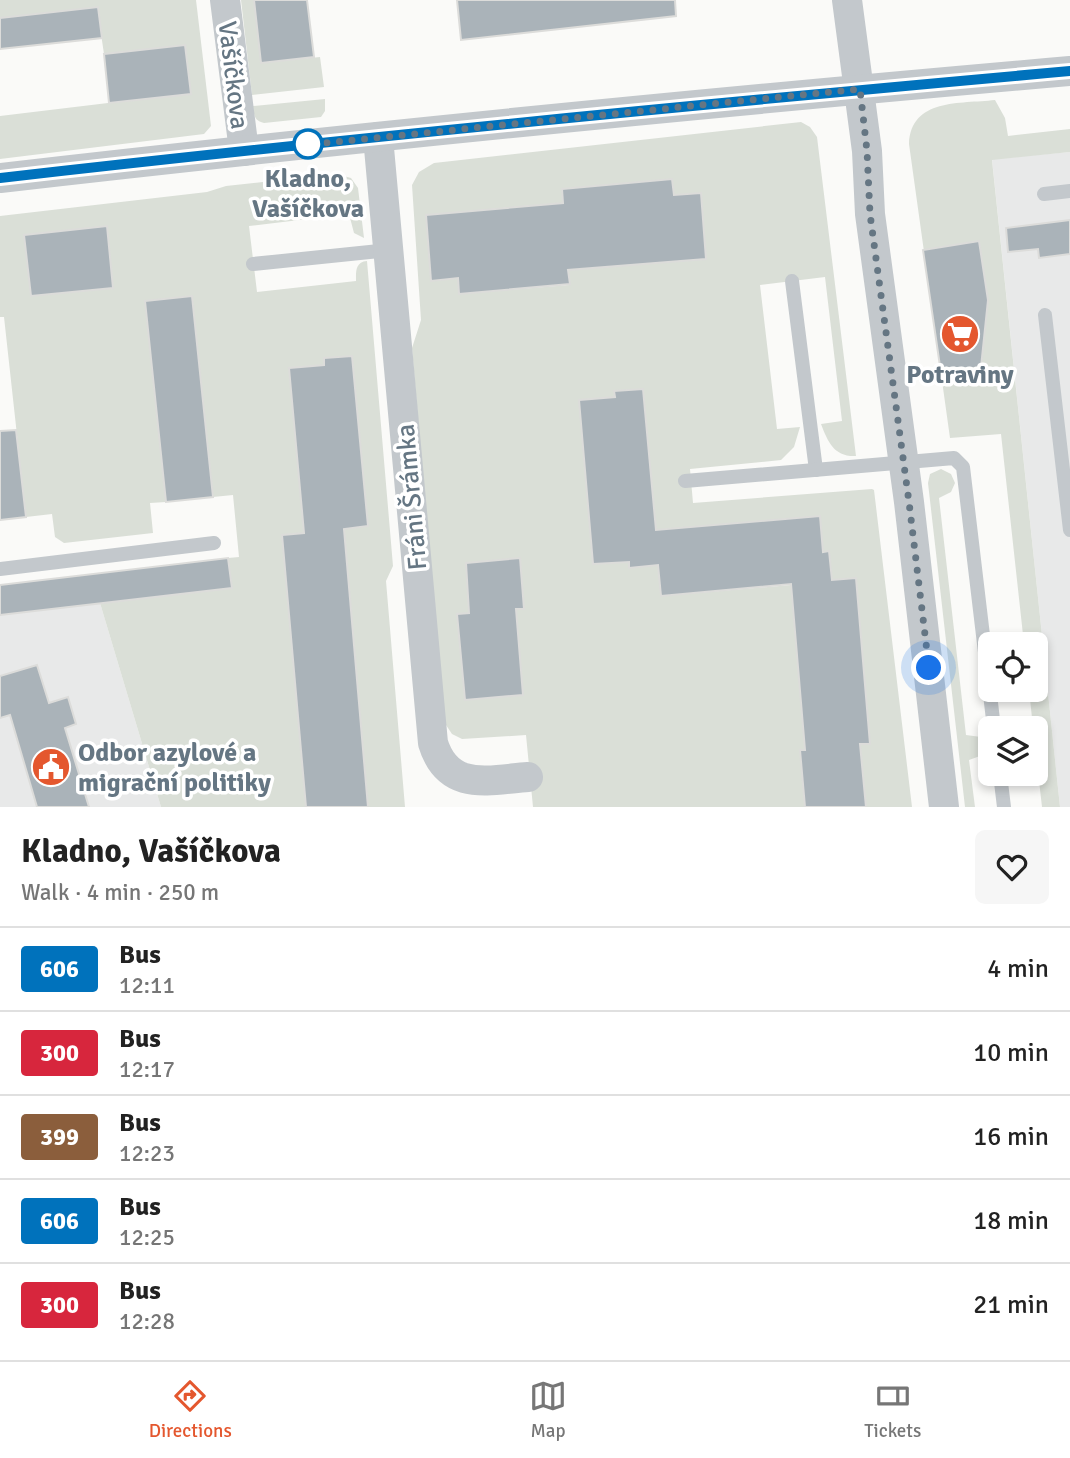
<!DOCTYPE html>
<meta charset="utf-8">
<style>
:root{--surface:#fff;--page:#f6f6f6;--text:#222;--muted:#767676;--line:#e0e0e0;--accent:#e4572e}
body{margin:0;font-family:Signika,sans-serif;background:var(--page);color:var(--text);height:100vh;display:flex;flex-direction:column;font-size:26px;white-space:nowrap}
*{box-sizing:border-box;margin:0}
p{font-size:23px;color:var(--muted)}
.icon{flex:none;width:38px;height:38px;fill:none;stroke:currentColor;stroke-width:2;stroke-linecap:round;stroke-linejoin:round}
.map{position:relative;height:807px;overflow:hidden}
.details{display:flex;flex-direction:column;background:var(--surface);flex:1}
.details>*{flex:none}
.badge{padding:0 14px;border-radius:5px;font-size:24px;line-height:46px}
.controls{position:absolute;left:978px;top:632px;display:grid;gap:14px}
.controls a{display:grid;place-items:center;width:70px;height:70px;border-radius:10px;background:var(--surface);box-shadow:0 4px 10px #0003;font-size:35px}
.you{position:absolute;width:35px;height:35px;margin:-18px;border:5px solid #fff;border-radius:50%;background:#1a73e8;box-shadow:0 0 0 10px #1a73e833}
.map>.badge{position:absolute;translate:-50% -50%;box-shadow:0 0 0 4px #fff}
.round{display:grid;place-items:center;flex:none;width:74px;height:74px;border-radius:10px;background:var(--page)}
.headline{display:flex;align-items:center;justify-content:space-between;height:119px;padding:0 21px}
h1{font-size:33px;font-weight:800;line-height:52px}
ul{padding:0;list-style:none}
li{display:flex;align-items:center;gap:21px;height:84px;padding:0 21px;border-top:2px solid var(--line)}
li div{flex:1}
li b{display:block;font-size:26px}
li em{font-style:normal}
li .badge{min-width:77px;font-weight:700;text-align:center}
.tab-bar{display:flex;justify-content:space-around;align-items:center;height:98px;border-top:2px solid var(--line);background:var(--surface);font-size:19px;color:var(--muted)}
.tab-bar a{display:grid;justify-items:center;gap:4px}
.tab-bar .selected{color:var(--accent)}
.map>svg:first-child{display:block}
.built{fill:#e8e9e9}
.green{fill:#dadfd7;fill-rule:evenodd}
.building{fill:#aab3b9;stroke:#dcdcda;stroke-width:2}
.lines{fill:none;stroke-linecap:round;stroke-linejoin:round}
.lane{stroke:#c3c8cc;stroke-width:14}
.street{stroke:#c3c8cc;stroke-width:30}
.line-casing{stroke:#fff;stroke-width:16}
.line{stroke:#0072bc;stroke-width:10}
.walk{stroke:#657683;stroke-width:7;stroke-dasharray:0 12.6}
.stop-dot{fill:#fff;stroke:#0072bc;stroke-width:3.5}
.labels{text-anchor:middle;stroke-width:7;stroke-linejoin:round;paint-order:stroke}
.street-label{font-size:26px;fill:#657683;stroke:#fff}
.stop-label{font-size:26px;font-weight:bold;fill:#657683;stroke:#fff}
.poi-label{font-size:26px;font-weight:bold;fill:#657683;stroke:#fff}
</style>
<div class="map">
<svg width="1070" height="807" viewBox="0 0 1070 807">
<rect width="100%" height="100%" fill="#fafaf8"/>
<g class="built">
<polygon points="1070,152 1070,807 1060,807 992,159"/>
<polygon points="100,603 161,807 0,807 0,615"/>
</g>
<g class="green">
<polygon points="0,0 196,0 211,126 204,134 0,159 0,116 191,93 185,45 104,54 97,7 0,18"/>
<polygon points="241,0 254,0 261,63 320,57 324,87 252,95"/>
<path d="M 325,99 L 325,111 L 321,117 L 264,123 C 254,121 254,115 253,106 Z"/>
<path d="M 995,100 L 1005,118 L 1008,136 L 1070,129 L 1070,152 L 992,160 L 1060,807 L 1042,807 L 1036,754 L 1036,728 L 1027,728 L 1033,727 L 1029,690 L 1036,690 L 1036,644 L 1024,644 L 1001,434 L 950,438 L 909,144 C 911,98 960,104 995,100 Z"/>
<path d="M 801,122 L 810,127 L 817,137 L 856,456 C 834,457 828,442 821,424 L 842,421 L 825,277 L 760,285 L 777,429 L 800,427 L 794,447 L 781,460 L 690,469 L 693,503 L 872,489 L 874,490 L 912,807 L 866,807 L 860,744 L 870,743 L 856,579 L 832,580 L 828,551 L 823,552 L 819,516 L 656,530 L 643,389 L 615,391 L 615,397 L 579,401 L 593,564 L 629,562 L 629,568 L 658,565 L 661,596 L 791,585 L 805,750 L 801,750 L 805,807 L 533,807 L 526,735 L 462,739 L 452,734 L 444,722 L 412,348 L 421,320 L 412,185 L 419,172 L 434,163 ZM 672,179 L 674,195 L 706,259 L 597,268 L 567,254 L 569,285 L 460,294 L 458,278 L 431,280 L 426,215 L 535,205 L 565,219 L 563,189 ZM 520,558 L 524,608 L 516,609 L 523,695 L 458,614 L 469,613 L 466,563 Z"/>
<path d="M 336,174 L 351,178 L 358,188 L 364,238 L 354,233 L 349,214 L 249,226 L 257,292 L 356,281 C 356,272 355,262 367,261 L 393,566 L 386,581 L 405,807 L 368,807 L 344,529 L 368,526 L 352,356 L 324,358 L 324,365 L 289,368 L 304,533 L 282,536 L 306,807 L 161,807 L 100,603 L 232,588 L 228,558 L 239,557 L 233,495 L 213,497 L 192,296 L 145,301 L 166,502 L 150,503 L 153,533 L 64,543 L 55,537 L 52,514 L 26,517 L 4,317 L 0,317 L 0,216 L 207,192 L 226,186 ZM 107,226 L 113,287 L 32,296 L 25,235 Z"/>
<polygon points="941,469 951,474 955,483 951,492 939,498 966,735 981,737 986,749 980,756 969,760 975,807 965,807 928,483 930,474"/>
</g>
<g class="building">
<polygon points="254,0 307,0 314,57 261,63"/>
<polygon points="457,0 675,0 676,16 461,40"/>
<polygon points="98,7 102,38 0,49 0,18"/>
<polygon points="185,45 191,94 109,103 104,54"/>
<polygon points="672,179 674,195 701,193 706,259 568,270 570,284 459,294 458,278 431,281 426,215 563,203 562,189"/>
<polygon points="1070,220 1070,254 1039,258 1038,249 1008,252 1006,228"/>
<polygon points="107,226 113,288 31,296 24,235"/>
<polygon points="979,241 988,300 981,367 941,373 923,250"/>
<polygon points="192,296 213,497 166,502 145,301"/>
<polygon points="352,356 368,526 344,529 368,807 306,807 282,535 304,533 289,368 324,365 324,358"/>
<polygon points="643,389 656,530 820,516 823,552 829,551 832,580 856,578 870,744 860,744 866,807 805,807 800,750 805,750 791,584 661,596 658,565 629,568 629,562 593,564 579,400 615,397 614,391"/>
<polygon points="16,430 26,517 0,520 0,431"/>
<polygon points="228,558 232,588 0,615 0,585"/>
<polygon points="520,558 524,609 516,609 523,695 465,700 457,614 469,613 466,563"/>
<polygon points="37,665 49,703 68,697 76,724 65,728 89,807 37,807 10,715 0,718 0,676"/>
</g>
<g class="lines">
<g class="lane">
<polyline points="1044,194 1070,191"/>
<polyline points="253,264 389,250"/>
<polyline points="792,281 816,470"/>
<polyline points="1045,315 1070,530"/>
<polyline points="685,481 954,458 963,467 994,728"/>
<polyline points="0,569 214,543"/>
<polyline points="1000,774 1004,807"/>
</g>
<g class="street">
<polyline points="225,0 244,151"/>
<polyline points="847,0 867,151 870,214 909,502 944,807"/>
<path d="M 378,137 L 433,743 C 448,792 488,780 528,777"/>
<path d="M 0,178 C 356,137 713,102 1070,71"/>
</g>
</g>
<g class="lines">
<g class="line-casing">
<path id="line" d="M 0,178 C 356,137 713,103 1070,71"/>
</g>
<use href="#line" class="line"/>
<polyline class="walk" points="308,144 305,145 860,89 867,151 870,214 909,502 929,668"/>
</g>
<defs>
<g id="supermarket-disc" transform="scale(2.0125)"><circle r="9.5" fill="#e4572e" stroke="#fff"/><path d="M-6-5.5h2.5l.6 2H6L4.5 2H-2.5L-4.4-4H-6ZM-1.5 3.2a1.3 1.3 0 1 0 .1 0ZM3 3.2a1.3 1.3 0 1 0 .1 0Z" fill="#fff"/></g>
<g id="civic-disc" transform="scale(2.0125)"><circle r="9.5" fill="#e4572e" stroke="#fff"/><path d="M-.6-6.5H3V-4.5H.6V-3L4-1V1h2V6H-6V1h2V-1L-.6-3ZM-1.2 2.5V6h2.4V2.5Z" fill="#fff"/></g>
</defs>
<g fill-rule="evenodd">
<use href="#supermarket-disc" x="960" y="334"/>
<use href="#civic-disc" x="51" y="767"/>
</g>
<circle class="stop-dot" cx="308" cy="144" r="14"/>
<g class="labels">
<g class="street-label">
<text transform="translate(234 75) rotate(83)" y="9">Vašíčkova</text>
<text transform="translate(411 497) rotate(-95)" y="9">Fráni Šrámka</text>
</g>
<g class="stop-label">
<text x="308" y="187">Kladno,<tspan x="308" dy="30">Vašíčkova</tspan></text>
</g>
<g class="poi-label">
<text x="960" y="383">Potraviny</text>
<text x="78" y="761" text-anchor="start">Odbor azylové a<tspan x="78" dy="30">migrační politiky</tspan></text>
</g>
</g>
</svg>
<div class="controls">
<a><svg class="icon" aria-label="locate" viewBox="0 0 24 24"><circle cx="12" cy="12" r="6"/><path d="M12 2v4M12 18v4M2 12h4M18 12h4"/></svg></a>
<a><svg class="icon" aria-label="layers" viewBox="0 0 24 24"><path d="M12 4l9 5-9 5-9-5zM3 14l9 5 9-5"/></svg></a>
</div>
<div class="you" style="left:929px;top:668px"></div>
</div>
<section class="details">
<div class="headline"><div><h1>Kladno, Vašíčkova</h1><p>Walk · 4 min · 250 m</p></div><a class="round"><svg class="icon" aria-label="heart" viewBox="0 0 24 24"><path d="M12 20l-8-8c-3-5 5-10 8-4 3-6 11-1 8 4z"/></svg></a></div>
<ul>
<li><span class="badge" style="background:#0072bc;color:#fff">606</span><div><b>Bus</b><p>12:11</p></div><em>4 min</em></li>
<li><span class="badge" style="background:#d7263d;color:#fff">300</span><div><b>Bus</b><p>12:17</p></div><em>10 min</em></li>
<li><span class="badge" style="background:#8b5e3c;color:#fff">399</span><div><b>Bus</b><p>12:23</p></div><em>16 min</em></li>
<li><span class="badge" style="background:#0072bc;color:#fff">606</span><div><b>Bus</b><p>12:25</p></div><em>18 min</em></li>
<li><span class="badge" style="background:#d7263d;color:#fff">300</span><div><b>Bus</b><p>12:28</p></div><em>21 min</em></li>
</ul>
</section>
<nav class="tab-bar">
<a class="selected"><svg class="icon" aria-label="directions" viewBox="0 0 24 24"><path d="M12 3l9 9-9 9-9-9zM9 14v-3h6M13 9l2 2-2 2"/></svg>Directions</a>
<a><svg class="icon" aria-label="map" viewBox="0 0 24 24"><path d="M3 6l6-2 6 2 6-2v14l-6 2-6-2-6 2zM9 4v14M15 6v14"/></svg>Map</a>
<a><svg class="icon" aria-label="tickets" viewBox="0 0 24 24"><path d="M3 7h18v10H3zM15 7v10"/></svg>Tickets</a>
</nav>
